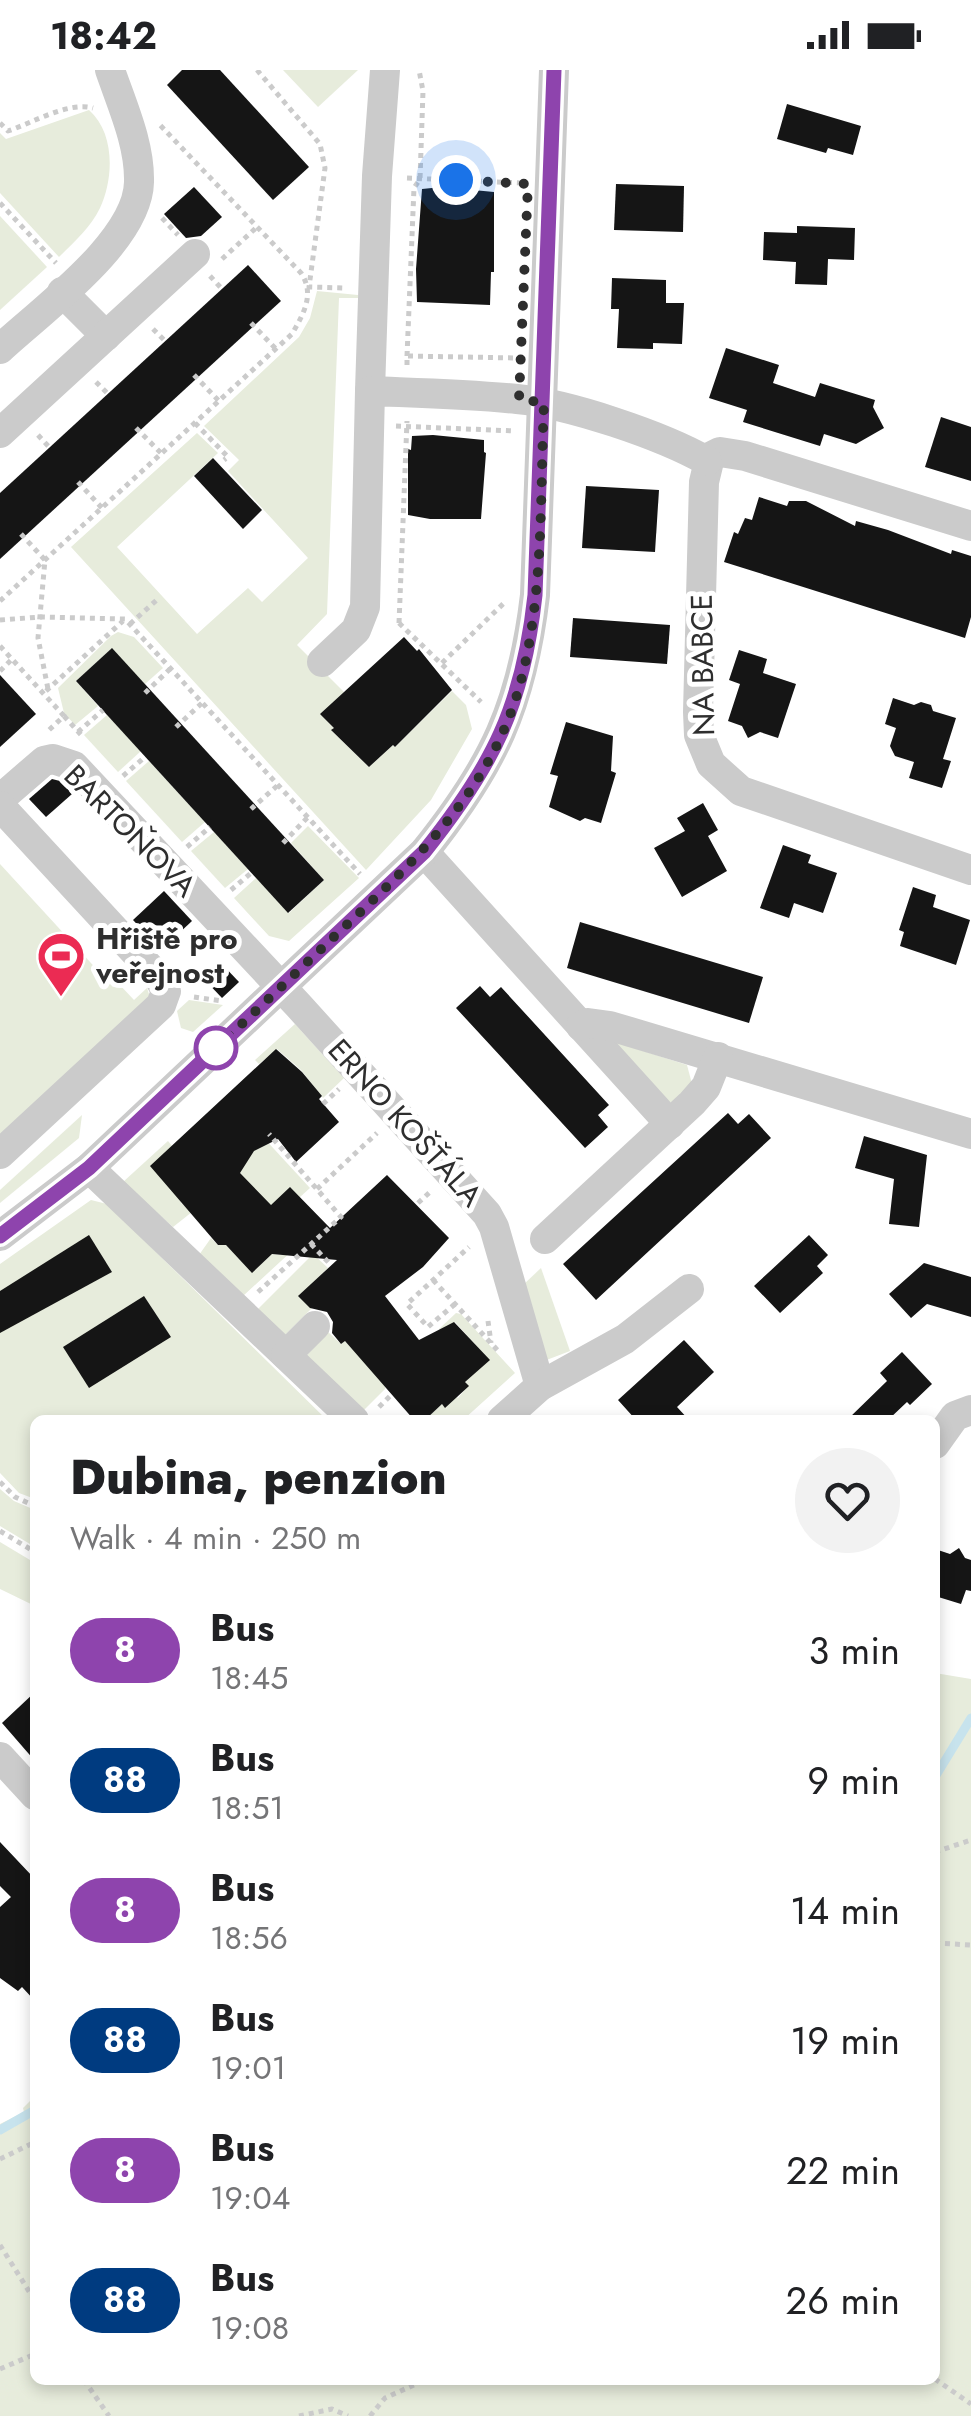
<!DOCTYPE html>
<meta charset="utf-8">
<style>
:root{--surface:#fff;--page:#f2f2f2;--text:#202124;--muted:#757577}
body{margin:0;font-family:Jost,sans-serif;background:var(--page);color:var(--text);height:100vh;display:flex;flex-direction:column;font-size:38px;white-space:nowrap}
*{box-sizing:border-box;margin:0}
p{font-size:32px;color:var(--muted)}
.icon{flex:none;width:55px;height:55px;fill:none;stroke:currentColor;stroke-width:2;stroke-linecap:round;stroke-linejoin:round}
.map{position:relative;flex:1;overflow:hidden}
.drawer{position:absolute;left:30px;top:1345px;width:910px;height:970px;display:flex;flex-direction:column;background:var(--surface);border-radius:15px;box-shadow:0 5px 15px #0003}
.drawer>*{flex:none}
.badge{padding:0 20px;border-radius:32px;font-size:35px;line-height:65px}
.you{position:absolute;width:50px;height:50px;margin:-25px;border:8px solid #fff;border-radius:50%;background:#1a73e8;box-shadow:0 0 0 15px #1a73e833}
.map>.badge{position:absolute;translate:-50% -50%;box-shadow:0 0 0 5px #fff}
.round{display:grid;place-items:center;flex:none;width:105px;height:105px;border-radius:52px;background:var(--page)}
.head{display:flex;align-items:center;justify-content:space-between;height:170px;padding:0 40px}
h1{font-size:48px;font-weight:800;line-height:75px}
ul{padding:0;list-style:none}
li{display:flex;align-items:center;gap:30px;height:130px;padding:0 40px}
li div{flex:1}
li b{display:block;font-size:38px}
li em{font-style:normal}
li .badge{min-width:110px;font-weight:700;text-align:center}
.status{display:flex;justify-content:space-between;align-items:center;height:70px;padding:0 50px;background:var(--surface);direction:ltr}
.status svg{height:28px;fill:currentColor}
.map>svg:first-child{display:block}
.green{fill:#e7ecdc}
.lines{fill:none;stroke-linecap:round;stroke-linejoin:round}
.stream{stroke:#c7e3ed;stroke-width:9}
.building{fill:#151515}
.path{stroke:#cbcbcb;stroke-width:5;stroke-dasharray:5 5;stroke-linecap:butt}
.minor{stroke:#cbcbcb;stroke-width:30}
.line-casing{stroke:#fff;stroke-width:22}
.line{stroke:#8e44ad;stroke-width:15}
.walk{stroke:#2e2e2e;stroke-width:10;stroke-dasharray:0 18}
.stop-dot{fill:#fff;stroke:#8e44ad;stroke-width:5}
.labels{text-anchor:middle;stroke-width:10;stroke-linejoin:round;paint-order:stroke}
.street-label{font-size:30px;fill:#2e2e2e;stroke:#fff}
.poi-label{font-size:30px;font-weight:bold;fill:#2e2e2e;stroke:#fff;text-anchor:start}
</style>
<div class="status"><b>18:42</b><svg viewBox="0 0 49 12"><path d="M0 12V9h3v3zM5 12V6h3v6zM10 12V3h3v9zM15 12V0h3v12zM26 1h20v11H26zM47 4h2v5h-2z"/></svg></div>
<div class="map">
<svg width="971" height="2346" viewBox="0 0 971 2346">
<rect width="100%" height="100%" fill="#fff"/>
<g class="green">
<polygon points="283,0 358,0 318,37"/>
<path d="M 89,40 C 115,63 114,108 100,138 C 91,157 74,172 59,187 L 0,123 L 0,63 L 6,69 Z"/>
<polygon points="0,146 47,197 0,240"/>
<polygon points="317,221 358,225 358,228 339,228 327,544 297,575 344,622 321,644 334,658 332,661 369,697 393,675 395,677 452,621 466,635 472,659 431,730 366,800 71,477 197,363 218,383 117,477 197,564 248,518 262,532 308,488 228,401 239,390 204,356 299,267 310,248"/>
<polygon points="118,562 134,567 163,598 145,614 111,579 76,611 98,636 75,655 64,643 58,618 111,566"/>
<polygon points="107,645 141,681 118,702 84,665"/>
<polygon points="149,691 205,752 182,772 126,711"/>
<polygon points="308,756 359,808 289,871 269,866 234,828 256,808 289,843 324,810 291,773"/>
<polygon points="214,762 248,799 225,818 191,781"/>
<polygon points="0,794 113,917 118,913 134,930 147,918 150,927 0,1073"/>
<polygon points="189,930 223,935 193,962 181,958 177,941"/>
<polygon points="295,954 344,1008 323,1028 301,1000 277,979 259,994 255,990"/>
<polygon points="606,969 687,995 692,1014 675,1032 669,1032"/>
<polygon points="82,1045 79,1068 0,1133 0,1120"/>
<polygon points="263,1067 310,1118 300,1127 264,1141 234,1104"/>
<polygon points="168,1071 172,1076 175,1116 170,1121 174,1120 183,1129 181,1133 192,1142 173,1157 123,1112"/>
<polygon points="91,1130 107,1134 327,1350 35,1350 35,1429 19,1423 0,1403 0,1194"/>
<polygon points="315,1154 318,1157 243,1226 199,1185 211,1168 218,1175 226,1175 248,1198 256,1199 272,1184 282,1185"/>
<polygon points="313,1184 328,1198 299,1226 314,1236 284,1266 257,1240"/>
<polygon points="541,1198 570,1281 544,1291 522,1216"/>
<polygon points="456,1243 461,1244 515,1303 463,1350 425,1350 442,1334 447,1339 445,1335 455,1326 458,1328 468,1316 465,1312 489,1290 455,1252 443,1263 439,1259"/>
<polygon points="328,1262 341,1274 345,1271 386,1315 385,1319 364,1340 306,1286"/>
<polygon points="0,1419 14,1431 35,1440 35,1477 0,1456"/>
<polygon points="0,1472 35,1493 35,1536 0,1519"/>
<polygon points="935,1603 971,1609 971,2346 0,2346 0,2054 24,2042 23,2038 35,2026 35,2310 935,2310"/>
</g>
<g class="lines">
<g class="stream">
<polyline points="935,1707 971,1648"/>
<polyline points="0,2060 35,2040"/>
</g>
</g>
<g class="building">
<polygon points="182,0 220,0 309,97 273,130 167,15"/>
<polygon points="787,34 861,56 853,85 828,78 826,83 777,69"/>
<polygon points="616,114 684,116 683,162 614,160"/>
<polygon points="194,117 222,147 201,166 186,168 164,144"/>
<polygon points="442,117 494,122 494,202 491,202 490,235 417,232 416,199 422,119"/>
<polygon points="797,156 855,158 854,190 828,189 827,215 795,214 796,192 763,190 764,162 797,163"/>
<polygon points="248,195 281,231 0,489 0,423"/>
<polygon points="612,208 666,210 666,233 684,233 682,274 653,273 653,279 617,278 619,239 611,239"/>
<polygon points="726,278 779,295 773,313 815,327 820,313 875,330 873,337 884,358 856,374 824,364 820,376 743,352 747,340 709,328"/>
<polygon points="941,347 971,357 971,411 925,397"/>
<polygon points="433,365 484,370 484,382 486,383 481,449 430,449 408,445 408,379 411,380 412,366"/>
<polygon points="213,388 262,440 243,459 194,406"/>
<polygon points="586,416 659,420 655,482 582,478"/>
<polygon points="759,427 787,436 789,431 806,431 855,456 856,451 888,460 951,484 952,480 971,486 971,547 965,568 724,492 734,462 738,464 745,448 752,450"/>
<polygon points="573,548 670,555 667,594 570,587"/>
<polygon points="404,567 417,581 419,579 452,620 395,677 393,675 369,697 331,660 334,658 320,644"/>
<polygon points="112,578 324,810 288,843 76,611"/>
<polygon points="739,580 767,589 763,603 796,614 778,668 760,662 748,668 742,656 728,651 740,614 729,610"/>
<polygon points="0,605 36,644 0,677"/>
<polygon points="893,628 914,635 921,632 931,635 933,641 956,648 943,689 951,691 942,718 909,708 914,692 895,686 890,676 896,658 885,654"/>
<polygon points="566,652 613,666 611,701 616,703 601,753 585,748 580,751 549,737 558,706 550,704"/>
<polygon points="52,709 60,711 72,724 46,747 29,729"/>
<polygon points="703,733 718,760 708,766 727,801 682,827 654,778 685,761 677,748"/>
<polygon points="783,775 811,785 808,793 837,803 823,843 794,833 789,848 760,838"/>
<polygon points="913,817 936,825 933,837 970,850 956,895 900,876 904,862 899,860"/>
<polygon points="164,821 192,851 161,880 133,850"/>
<polygon points="580,852 763,907 749,953 567,898"/>
<polygon points="220,892 239,912 222,928 203,908"/>
<polygon points="480,916 490,927 501,917 609,1035 598,1045 608,1057 585,1078 456,938"/>
<polygon points="276,979 302,1002 322,1026 319,1029 339,1052 296,1092 278,1069 254,1081 240,1103 271,1135 290,1117 330,1158 387,1105 449,1168 423,1197 385,1226 419,1270 454,1252 490,1290 465,1312 469,1316 445,1338 442,1334 425,1350 414,1350 345,1271 341,1274 332,1263 333,1252 327,1242 310,1238 298,1226 337,1190 272,1184 252,1203 226,1175 218,1175 150,1096"/>
<polygon points="728,1043 738,1054 749,1044 771,1068 596,1230 563,1194"/>
<polygon points="864,1066 927,1085 919,1157 889,1154 894,1109 855,1098"/>
<polygon points="89,1165 112,1202 0,1263 0,1221"/>
<polygon points="809,1165 828,1185 817,1196 823,1203 780,1243 754,1216"/>
<polygon points="924,1193 971,1207 971,1247 927,1234 911,1248 889,1224"/>
<polygon points="144,1226 171,1267 89,1318 63,1277"/>
<polygon points="684,1270 714,1302 677,1337 689,1350 636,1350 618,1330"/>
<polygon points="902,1282 932,1314 910,1335 907,1332 888,1350 847,1350 887,1311 880,1303"/>
<polygon points="959,1478 965,1488 971,1490 971,1521 966,1520 961,1534 935,1526 935,1479 950,1484"/>
<polygon points="35,1622 35,1691 2,1653"/>
<polygon points="0,1772 33,1807 35,1805 35,1931 22,1917 18,1921 0,1908 0,1837 11,1827 0,1816"/>
</g>
<g class="lines">
<g class="path">
<polyline points="257,0 320,74 325,98 309,217 346,218"/>
<path d="M 0,53 L 8,61 C 32,53 69,31 93,38"/>
<polyline points="407,108 521,113"/>
<polyline points="0,133 56,193"/>
<polyline points="162,148 178,165"/>
<polyline points="222,189 257,157"/>
<polyline points="210,206 222,219"/>
<polyline points="251,253 276,279"/>
<polyline points="153,259 165,271"/>
<polyline points="407,286 414,118 420,109 423,21 419,0"/>
<polyline points="407,295 407,286 518,288"/>
<polyline points="194,305 219,331"/>
<polyline points="96,312 108,324"/>
<polyline points="195,353 228,387 224,390"/>
<polyline points="396,356 515,361"/>
<polyline points="136,358 161,383"/>
<polyline points="38,365 49,377"/>
<polyline points="78,412 102,438"/>
<polyline points="21,464 45,490 38,568 48,619"/>
<path d="M 0,531 L 292,264 C 304,243 315,224 301,203 L 160,55"/>
<polyline points="0,550 40,547 125,549 360,804"/>
<polyline points="399,553 407,351"/>
<polyline points="399,553 481,632"/>
<polyline points="130,554 159,528"/>
<polyline points="0,576 64,646 49,660"/>
<polyline points="442,593 504,533"/>
<polyline points="0,601 12,589"/>
<polyline points="46,621 123,551"/>
<polyline points="145,623 171,598"/>
<polyline points="64,646 83,667"/>
<polyline points="176,657 202,633"/>
<polyline points="78,662 103,640"/>
<polyline points="123,706 145,687"/>
<polyline points="251,739 278,715"/>
<polyline points="283,773 308,747"/>
<polyline points="187,777 210,757"/>
<polyline points="231,820 251,803"/>
<polyline points="194,927 222,931"/>
<polyline points="323,1034 339,1019"/>
<polyline points="317,1119 377,1063"/>
<polyline points="418,1133 430,1122"/>
<polyline points="311,1174 331,1195"/>
<polyline points="433,1210 500,1283"/>
<polyline points="258,1222 341,1147 269,1064"/>
<polyline points="455,1234 428,1257 407,1234 469,1177"/>
<polyline points="488,1251 491,1273"/>
<polyline points="379,1337 391,1325"/>
<polyline points="0,1412 15,1427 35,1436"/>
<polyline points="0,1461 35,1482"/>
<polyline points="935,1782 971,1770"/>
<polyline points="935,1873 971,1875"/>
<polyline points="0,2089 35,2072"/>
<polyline points="0,2175 35,2231"/>
<polyline points="0,2299 35,2284"/>
<polyline points="935,2309 971,2334"/>
<polyline points="84,2310 109,2346"/>
<polyline points="299,2346 332,2339 348,2346"/>
<polyline points="370,2346 385,2328 425,2310"/>
</g>
<g class="minor">
<polyline points="62,222 106,266"/>
<path d="M 0,279 C 42,240 138,171 139,112 C 140,74 122,35 110,0"/>
<polyline points="370,321 377,106 385,0"/>
<polyline points="0,363 195,184"/>
<polyline points="971,456 745,386 720,382 710,387 704,412 698,642 699,665 711,694 741,721 971,800"/>
<path d="M 322,592 L 356,560 L 365,537 L 370,321 C 419,323 468,324 517,329 C 569,334 661,365 707,391"/>
<polyline points="0,729 44,691 53,689 74,696 298,935 487,1144 494,1157 540,1316"/>
<polyline points="0,736 159,908 166,921 161,935 0,1084"/>
<polyline points="424,782 670,1054"/>
<polyline points="581,956 588,953 610,956 971,1064"/>
<polyline points="89,1098 354,1350"/>
<path d="M 0,1166 L 89,1098 L 424,782 C 493,696 522,636 535,525 L 554,0"/>
<polyline points="545,1169 692,1033 706,1017 718,987"/>
<polyline points="286,1285 315,1256"/>
<polyline points="502,1350 540,1316 625,1269 689,1219"/>
<polyline points="935,1374 955,1346 971,1340"/>
<polyline points="0,1687 35,1725"/>
</g>
</g>
<g class="lines">
<g class="line-casing">
<path id="line" d="M 0,1166 L 89,1098 L 424,782 C 493,696 523,636 535,525 L 554,0"/>
</g>
<use href="#line" class="line"/>
<path class="walk" d="M 216,978 C 257,940 298,901 338,863 C 418,788 494,718 522,607 C 544,519 540,423 544,333 L 519,329 L 528,114 L 456,110"/>
</g>
<defs>
<g id="stadium-pin" transform="scale(2.5)"><path d="M0 17L-7.5 6A9.5 9.5 0 1 1 7.5 6Z" fill="#eb2b53" stroke="#fff"/><path d="M0-5a6.5 5 0 1 0 0 10a6.5 5 0 1 0 0-10ZM-3.5-1.8h7v3.6h-7Z" fill="#fff"/></g>
</defs>
<g fill-rule="evenodd">
<use href="#stadium-pin" x="61" y="886"/>
</g>
<circle class="stop-dot" cx="216" cy="978" r="20"/>
<g class="labels">
<g class="street-label">
<text transform="translate(703 595) rotate(-91)" y="10">NA BABCE</text>
<text transform="translate(130 761) rotate(45)" y="10">BARTOŇOVA</text>
<text transform="translate(405 1053) rotate(48)" y="10">ERNO KOŠŤÁLA</text>
</g>
<g class="poi-label">
<text x="96" y="879">Hřiště pro<tspan x="96" dy="34">veřejnost</tspan></text>
</g>
</g>
</svg>
<div class="you" style="left:456px;top:110px"></div>
<section class="drawer">
<div class="head"><div><h1>Dubina, penzion</h1><p>Walk · 4 min · 250 m</p></div><a class="round"><svg class="icon" aria-label="heart" viewBox="0 0 24 24"><path d="M12 20l-8-8c-3-5 5-10 8-4 3-6 11-1 8 4z"/></svg></a></div>
<ul>
<li><span class="badge" style="background:#8e44ad;color:#fff">8</span><div><b>Bus</b><p>18:45</p></div><em>3 min</em></li>
<li><span class="badge" style="background:#003b80;color:#fff">88</span><div><b>Bus</b><p>18:51</p></div><em>9 min</em></li>
<li><span class="badge" style="background:#8e44ad;color:#fff">8</span><div><b>Bus</b><p>18:56</p></div><em>14 min</em></li>
<li><span class="badge" style="background:#003b80;color:#fff">88</span><div><b>Bus</b><p>19:01</p></div><em>19 min</em></li>
<li><span class="badge" style="background:#8e44ad;color:#fff">8</span><div><b>Bus</b><p>19:04</p></div><em>22 min</em></li>
<li><span class="badge" style="background:#003b80;color:#fff">88</span><div><b>Bus</b><p>19:08</p></div><em>26 min</em></li>
</ul>
</section>
</div>
